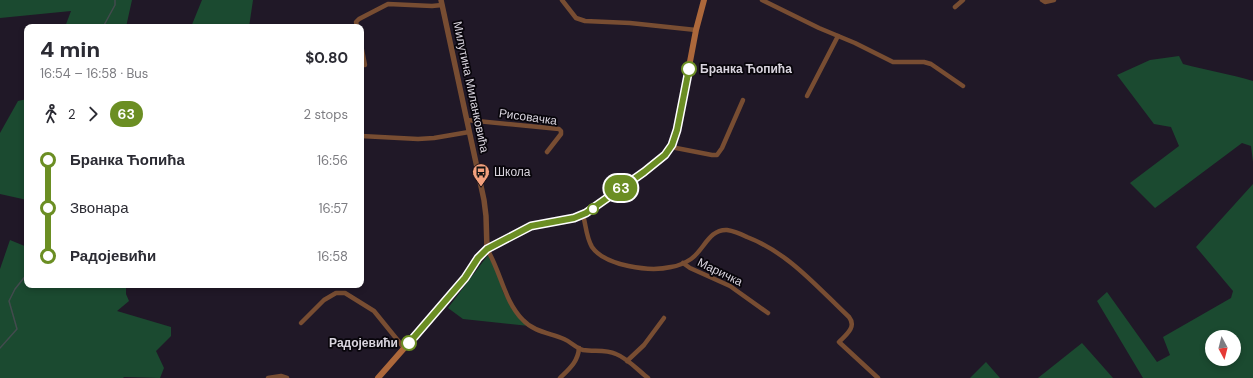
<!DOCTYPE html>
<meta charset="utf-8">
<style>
:root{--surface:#fff;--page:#f2f2f3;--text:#2b2b33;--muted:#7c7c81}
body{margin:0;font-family:"DM Sans",sans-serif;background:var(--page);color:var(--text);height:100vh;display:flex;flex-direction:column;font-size:15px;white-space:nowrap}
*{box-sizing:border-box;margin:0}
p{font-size:13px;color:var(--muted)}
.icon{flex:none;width:22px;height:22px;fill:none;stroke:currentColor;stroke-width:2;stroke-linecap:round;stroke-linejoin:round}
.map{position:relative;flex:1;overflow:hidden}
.panel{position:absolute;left:24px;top:24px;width:340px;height:264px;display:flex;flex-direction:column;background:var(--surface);border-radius:8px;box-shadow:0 2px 6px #0003}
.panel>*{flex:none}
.badge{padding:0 8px;border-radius:13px;font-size:14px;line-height:26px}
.needle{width:26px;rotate:173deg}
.buttons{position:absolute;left:1205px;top:330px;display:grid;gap:8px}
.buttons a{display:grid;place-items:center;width:36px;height:36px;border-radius:50%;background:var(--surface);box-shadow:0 2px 6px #0003;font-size:20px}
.map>.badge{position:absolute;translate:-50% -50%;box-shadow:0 0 0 2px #fff}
.legs{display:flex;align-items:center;gap:6px;height:44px;padding:0 16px;font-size:13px}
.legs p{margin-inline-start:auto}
.summary{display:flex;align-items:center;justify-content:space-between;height:68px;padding:0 16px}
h1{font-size:22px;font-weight:800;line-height:30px}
ul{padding:0 16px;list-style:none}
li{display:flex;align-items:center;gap:14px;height:48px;font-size:15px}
li i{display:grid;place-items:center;width:6px;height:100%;margin:0 5px;background:currentColor}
li i::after{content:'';width:10px;height:10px;margin:-5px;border:3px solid;border-radius:50%;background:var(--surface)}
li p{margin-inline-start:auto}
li:first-child i{background:linear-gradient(#0000 50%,currentColor 0)}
li:last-child i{background:linear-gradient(currentColor 50%,#0000 0)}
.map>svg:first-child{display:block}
.green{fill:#1b4a30;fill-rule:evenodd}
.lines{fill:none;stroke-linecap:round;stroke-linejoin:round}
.stream{stroke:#434b4e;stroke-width:1.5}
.minor{stroke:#784d32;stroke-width:4.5}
.tertiary{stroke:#784d32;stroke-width:5.5}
.secondary{stroke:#ad683b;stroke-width:6}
.line-1-casing{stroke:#fff;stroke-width:9}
.line-1{stroke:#6b8e23;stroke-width:6}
.stop-1-dot{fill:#fff;stroke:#6b8e23;stroke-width:2}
.labels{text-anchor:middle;stroke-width:3.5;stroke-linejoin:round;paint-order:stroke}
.stop-label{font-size:12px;font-weight:bold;fill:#d9d4de;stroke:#08050b;text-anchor:start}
.street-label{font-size:12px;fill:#d9d4de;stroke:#08050b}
.poi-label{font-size:12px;fill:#d9d4de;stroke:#08050b;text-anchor:start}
</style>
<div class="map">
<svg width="1253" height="378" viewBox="0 0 1253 378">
<rect width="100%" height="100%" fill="#201827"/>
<g class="green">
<polygon points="0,0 132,0 126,27 65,27 71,11 0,18"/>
<polygon points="202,0 253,0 249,27 191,27"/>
<path d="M 1179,56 L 1183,64 C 1206,70 1230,74 1253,81 L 1253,162 L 1251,146 L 1242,143 L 1155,208 L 1130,183 L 1179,146 L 1171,127 L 1154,124 L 1117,75 L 1150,60 Z"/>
<polygon points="27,99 27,200 0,194 0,133 18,101"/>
<path d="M 1253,184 L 1253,378 L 1143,378 L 1097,301 L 1107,292 L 1157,362 L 1170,355 L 1163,337 L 1231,298 L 1233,291 L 1196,247 ZM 1212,337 L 1234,337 L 1234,359 L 1212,359 Z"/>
<polygon points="10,240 27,247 27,285 126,285 126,294 129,301 117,311 171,327 171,336 156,351 164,368 160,378 124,377 123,378 0,378 0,269"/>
<polygon points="488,255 497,272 503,292 512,309 529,326 463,319 448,308"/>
<polygon points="1082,343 1113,378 1038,378"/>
<polygon points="986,362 1000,378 970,378"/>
</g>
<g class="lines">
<g class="stream">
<polyline points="103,27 115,5 115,0"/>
<polyline points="0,348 17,329 9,301 15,289 27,274"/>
</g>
<g class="minor">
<polyline points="562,0 576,18 585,21 630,23 696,30"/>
<polyline points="762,0 819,28 855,43 893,62 924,62 931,64 963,86"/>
<polyline points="1042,0 1045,2 1054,0"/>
<polyline points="955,7 963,0"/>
<polyline points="357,27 356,22 359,19 388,4 432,6 442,5"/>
<polyline points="361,45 365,65"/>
<polyline points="807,96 838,36"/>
<polyline points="467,120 559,129 561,131 561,134 547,152"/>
<polyline points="361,136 418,139 434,138 469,132"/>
<polyline points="671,147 712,155 717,155 722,148 743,100"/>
<path d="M 583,215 C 586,225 586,237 592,247 C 605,266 650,272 671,267 C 678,266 685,263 691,259 C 704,250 709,229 727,230 C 734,231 741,234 747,237 C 789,253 817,287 849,317 C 857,327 846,335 839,342 L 878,378"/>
<path d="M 487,249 C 501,272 504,301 523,320 C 534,332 550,333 564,339 C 571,342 576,348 583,350 C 594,352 605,349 616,354 C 627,358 639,371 648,378"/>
<polyline points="683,263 690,268 730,286 768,313"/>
<polyline points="301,323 324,300 336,293 345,293 374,311 404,348"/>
<polyline points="627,361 644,345 664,318"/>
<polyline points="268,378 281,376 287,378"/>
<path d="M 560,378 C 569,369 578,362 579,348"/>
</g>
<polyline class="tertiary" points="441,0 484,200 486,216 487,249"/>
<polyline class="secondary" points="378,378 449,297 487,249 531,226 574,218 586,213 662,158 671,147 677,130 696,30 704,0"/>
</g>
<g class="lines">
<g class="line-1-casing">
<polyline id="line-1" points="409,343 465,278 478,258 487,249 531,226 574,218 586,213 644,172 665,155 672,145 677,130 689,69"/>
</g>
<use href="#line-1" class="line-1"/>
</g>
<defs>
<g id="bus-pin" transform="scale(0.9)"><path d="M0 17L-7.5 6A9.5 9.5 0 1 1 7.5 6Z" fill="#f2a07e" stroke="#08050b"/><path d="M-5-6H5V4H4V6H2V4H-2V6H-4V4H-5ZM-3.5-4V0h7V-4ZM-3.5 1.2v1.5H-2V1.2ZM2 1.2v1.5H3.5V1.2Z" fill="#111"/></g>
</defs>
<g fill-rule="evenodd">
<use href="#bus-pin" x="481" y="172"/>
</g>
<g class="stop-1-dot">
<circle cx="689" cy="69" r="7"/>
<circle cx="593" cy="209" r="5"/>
<circle cx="409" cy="343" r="7"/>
</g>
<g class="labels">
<g class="stop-label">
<text x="700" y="73">Бранка Ћопића</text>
<text x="398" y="347" text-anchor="end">Радојевићи</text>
</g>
<g class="street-label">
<text transform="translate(471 87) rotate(78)" y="4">Милутина Миланковића</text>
<text transform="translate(528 117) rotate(8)" y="4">Рисовачка</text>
<text transform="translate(720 272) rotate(26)" y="4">Маричка</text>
</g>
<g class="poi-label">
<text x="494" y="176">Школа</text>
</g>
</g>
</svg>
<div class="buttons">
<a><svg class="needle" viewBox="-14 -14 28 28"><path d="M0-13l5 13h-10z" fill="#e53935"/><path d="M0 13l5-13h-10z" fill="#7c7c81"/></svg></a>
</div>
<b class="badge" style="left:621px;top:188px;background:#6b8e23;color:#fff">63</b>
<section class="panel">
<div class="summary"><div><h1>4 min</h1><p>16:54 – 16:58 · Bus</p></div><b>$0.80</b></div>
<div class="legs"><svg class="icon" aria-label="walk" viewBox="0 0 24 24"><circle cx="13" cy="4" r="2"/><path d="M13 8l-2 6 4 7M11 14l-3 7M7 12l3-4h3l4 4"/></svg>2<svg class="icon" aria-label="forward" viewBox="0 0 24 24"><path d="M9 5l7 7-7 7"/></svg><b class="badge" style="background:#6b8e23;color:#fff">63</b><p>2 stops</p></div>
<ul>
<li><i style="color:#6b8e23"></i><b>Бранка Ћопића</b><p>16:56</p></li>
<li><i style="color:#6b8e23"></i><span>Звонара</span><p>16:57</p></li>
<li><i style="color:#6b8e23"></i><b>Радојевићи</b><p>16:58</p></li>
</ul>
</section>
</div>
